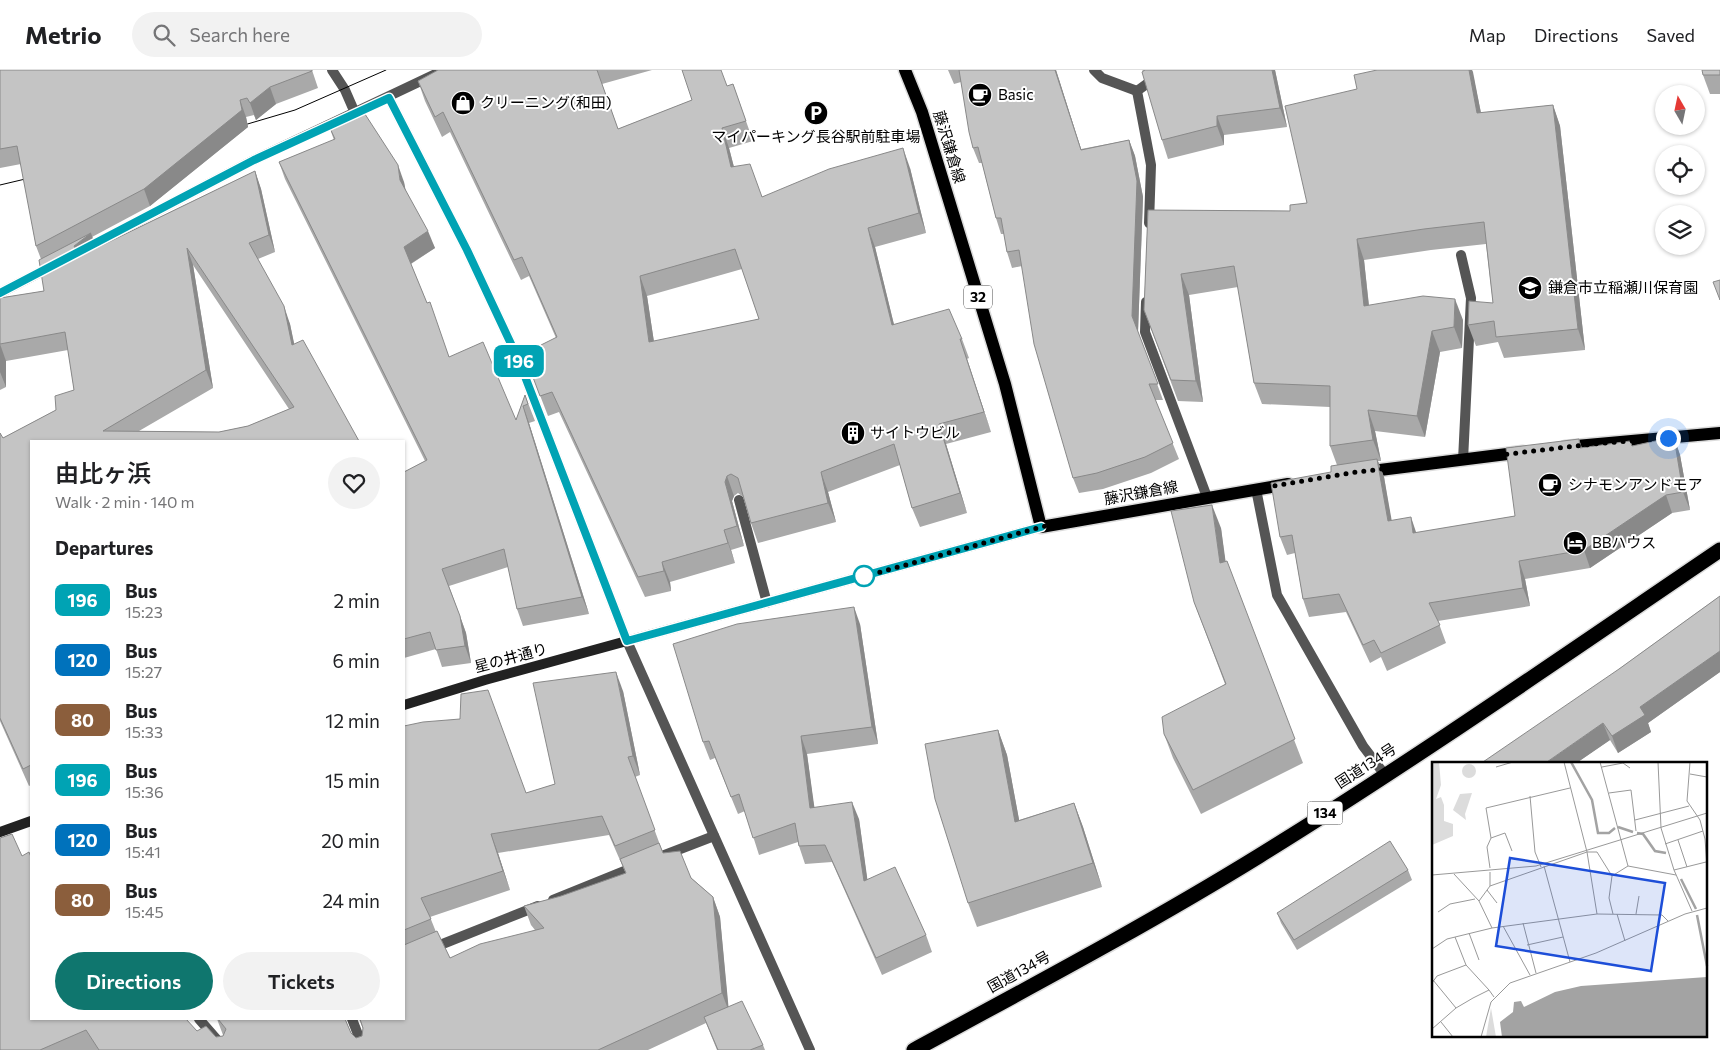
<!DOCTYPE html>
<meta charset="utf-8">
<style>
:root{--surface:#fff;--page:#f2f2f2;--text:#202124;--muted:#757577;--line:#e0e0e0;--accent:#0f766e}
body{margin:0;font-family:Commissioner,"Noto Sans JP",sans-serif;background:var(--page);color:var(--text);height:100vh;display:flex;flex-direction:column;font-size:19px;white-space:nowrap}
*{box-sizing:border-box;margin:0}
p{font-size:16px;color:var(--muted)}
.icon{flex:none;width:28px;height:28px;fill:none;stroke:currentColor;stroke-width:2;stroke-linecap:round;stroke-linejoin:round}
.map{position:relative;flex:1;overflow:hidden}
.sheet{position:absolute;left:30px;top:370px;width:375px;height:580px;display:flex;flex-direction:column;background:var(--surface);border-radius:0px;box-shadow:0 1px 4px #0004}
.sheet>*{flex:none}
.badge{padding:0 10px;border-radius:8px;font-size:18px;line-height:32px}
.needle{width:32px;rotate:351deg}
.buttons{position:absolute;left:1655px;top:15px;display:grid;gap:10px}
.buttons a{display:grid;place-items:center;width:50px;height:50px;border-radius:50%;background:var(--surface);box-shadow:0 1px 4px #0004;font-size:25px}
.you{position:absolute;width:25px;height:25px;margin:-12px;border:4px solid #fff;border-radius:50%;background:#1a73e8;box-shadow:0 0 0 8px #1a73e833}
.map>.badge{position:absolute;translate:-50% -50%;box-shadow:0 0 0 2px #fff}
h2{padding:0 25px;font-size:19px;line-height:45px}
.round{display:grid;place-items:center;flex:none;width:52px;height:52px;border-radius:26px;background:var(--page)}
.headline{display:flex;align-items:center;justify-content:space-between;height:85px;padding:0 25px}
h1{font-size:24px;font-weight:600;line-height:38px}
.button{display:flex;gap:10px;margin-top:auto;padding:10px 25px}
.button a{flex:1;height:58px;border-radius:30px;background:var(--accent);color:#fff;font-size:20px;font-weight:600;line-height:58px;text-align:center}
.button a+a{background:var(--page);color:var(--text)}
ul{padding:0;list-style:none}
li{display:flex;align-items:center;gap:15px;height:60px;padding:0 25px}
li div{flex:1}
li b{display:block;font-size:19px}
li em{font-style:normal}
li .badge{min-width:55px;font-weight:700;text-align:center}
header{display:flex;align-items:center;gap:30px;box-sizing:border-box;height:70px;padding:0 25px;background:var(--surface);border-bottom:1px solid var(--line)}
header strong{font-size:24px}
nav{display:flex;gap:28px;margin-inline-start:auto;font-size:18px}
.search{width:350px;height:45px;background:var(--page);display:flex;align-items:center;gap:12px;box-sizing:border-box;padding:0 18px;border-radius:28px;color:var(--muted);font-size:19px}
.map>svg:first-child{display:block}
.lines{fill:none;stroke-linecap:round;stroke-linejoin:round}
.primary-casing{stroke:#dbdbdb;stroke-width:15}
.highway-casing{stroke:#dbdbdb;stroke-width:18}
.lane{stroke:#555;stroke-width:10}
.street{stroke:#555;stroke-width:10}
.secondary{stroke:#222;stroke-width:10}
.primary{stroke:#000;stroke-width:12}
.highway{stroke:#000;stroke-width:15}
.tram{stroke:#000;stroke-width:1}
.wall{fill:#a9a9a9;fill-rule:evenodd}
.shaded-wall{fill:#898989}
.building{fill:#c4c4c4;stroke:#898989;fill-rule:evenodd}
.line-casing{stroke:#fff;stroke-width:11}
.line{stroke:#00a3b4;stroke-width:8}
.walk{stroke:#000;stroke-width:5;stroke-dasharray:0 9}
.stop-dot{fill:#fff;stroke:#00a3b4;stroke-width:2.5}
.labels{text-anchor:middle;stroke-width:4;stroke-linejoin:round;paint-order:stroke}
.shield{fill:#fff;stroke:#4c4c4c;stroke-width:1}
.shield-label{font-size:14px;font-weight:bold;fill:#000}
.poi-label{font-size:15px;fill:#000;stroke:#fff;text-anchor:start}
.street-label{font-size:15px;fill:#000;stroke:#fff}
.inset-river{fill:none;stroke:#a3a3a3;stroke-width:2.5}
.inset-road{fill:none;stroke:#999;stroke-width:1}
.view{fill:#1d4ed8;fill-opacity:0.15;stroke:#1d4ed8;stroke-width:2.5}
.inset-edge{fill:none;stroke:#000;stroke-width:2.5}
</style>
<header>
<strong>Metrio</strong>
<div class="search"><svg class="icon" aria-label="search" viewBox="0 0 24 24"><circle cx="10" cy="10" r="6"/><path d="M15 15l6 6"/></svg>Search here</div>
<nav><a>Map</a><a>Directions</a><a>Saved</a></nav>
</header>
<div class="map">
<svg width="1720" height="980" viewBox="0 0 1720 980">
<rect width="100%" height="100%" fill="#fff"/>
<g class="lines">
<g class="primary-casing">
<g id="primary">
<polyline points="905,0 922,42 1005,314 1041,457 1288,414"/>
<polyline points="1565,377 1720,363"/>
<polyline points="1364,402 1523,382"/>
</g>
</g>
<g class="highway-casing">
<path id="highway" d="M 914,980 C 1030,917 1147,855 1259,786 C 1416,689 1568,583 1720,480"/>
</g>
<g class="lane">
<polyline points="332,0 345,20 355,43"/>
<polyline points="1094,0 1102,8 1137,21"/>
<polyline points="1149,153 1151,95 1137,21 1166,0"/>
<polyline points="83,180 254,90 444,0"/>
<polyline points="1461,185 1471,228 1463,390"/>
<polyline points="0,223 52,196"/>
<polyline points="1146,232 1145,262 1207,427"/>
<polyline points="1256,419 1277,525 1363,676 1385,705"/>
<polyline points="739,430 767,533"/>
<polyline points="662,786 714,766"/>
<polyline points="553,830 637,796"/>
<polyline points="430,879 538,836"/>
<polyline points="199,949 226,980"/>
<polyline points="352,949 364,980"/>
</g>
<polyline class="street" points="389,28 467,180 519,291 627,571 810,980"/>
<g class="secondary">
<polyline points="404,635 485,610 1041,457"/>
<polyline points="0,762 31,751"/>
</g>
<use href="#primary" class="primary"/>
<use href="#highway" class="highway"/>
<g class="tram">
<polyline points="234,58 295,40 386,0"/>
<polyline points="0,115 38,106"/>
</g>
</g>
<g class="wall">
<path d="M 0,0 L 312,0 L 318,18 L 276,34 L 256,50 L 254,45 L 246,47 L 248,57 L 150,136 L 92,167 L 96,178 L 255,101 L 261,119 L 275,182 L 258,189 L 290,254 L 294,274 L 359,371 L 31,371 L 31,715 L 29,716 L 0,651 L 0,363 L 3,368 L 56,340 L 74,320 L 68,280 L 6,291 L 6,317 L 0,320 L 0,228 L 44,221 L 41,189 L 36,176 L 21,94 L 0,98 ZM 193,195 L 289,339 L 248,356 L 219,362 L 139,361 L 213,318 Z"/>
<path d="M 438,0 L 652,0 L 602,14 L 618,59 L 733,14 L 753,71 L 729,78 L 734,97 L 762,127 L 910,98 L 926,163 L 875,177 L 894,255 L 962,269 L 969,288 L 967,289 L 991,362 L 946,374 L 967,443 L 920,457 L 912,438 L 900,395 L 828,422 L 836,452 L 758,473 L 751,453 L 743,427 L 738,423 L 734,426 L 732,431 L 744,476 L 731,480 L 735,493 L 670,512 L 671,521 L 645,527 L 559,342 L 548,346 L 531,302 L 556,268 L 529,206 L 521,210 L 450,62 L 442,67 L 425,31 L 418,11 ZM 742,199 L 759,249 L 654,272 L 647,226 Z"/>
<polygon points="948,0 1056,0 1081,79 1129,70 1135,86 1143,127 1138,262 1163,330 1155,330 1179,389 1151,403 1103,419 1079,423 1073,408 1022,196 1012,198 1007,182 1004,164 1001,164 996,148 982,93 979,93 973,78 961,12 954,14"/>
<polygon points="1142,0 1275,0 1287,57 1224,65 1224,75 1168,89 1162,70 1143,1"/>
<polygon points="1377,0 1472,0 1481,43 1553,35 1560,56 1585,280 1504,288 1498,272 1476,276 1468,255 1493,233 1486,174 1431,180 1364,190 1369,235 1463,250 1462,278 1440,282 1425,367 1375,361 1381,391 1378,391 1384,407 1391,451 1416,463 1515,446 1579,369 1582,378 1632,376 1674,367 1680,385 1690,440 1672,443 1590,498 1525,509 1530,536 1438,551 1446,573 1387,601 1381,587 1370,593 1346,542 1309,547 1303,529 1295,483 1287,485 1280,467 1337,395 1330,376 1330,337 1262,334 1254,313 1238,217 1189,225 1203,332 1178,331 1144,240 1148,140 1290,141 1307,133 1357,19"/>
<polygon points="1720,0 1720,24 1710,24 1703,5"/>
<polygon points="329,56 404,112 405,119 435,178 411,194 449,287 516,350 525,325 535,351 529,353 589,544 523,556 517,539 508,497 449,516 466,563 471,593 442,597 436,579 404,588 404,402 425,391 285,109 279,92 334,70"/>
<polygon points="1221,458 1225,491 1303,693 1201,744 1173,688 1164,664 1225,614 1194,532"/>
<polygon points="1720,526 1720,602 1648,653 1651,662 1618,683 1610,670 1575,694 1619,599"/>
<polygon points="860,554 878,674 807,684 814,738 859,749 867,809 926,865 932,882 882,905 832,792 805,794 799,776 798,772 759,785 745,741 738,744 715,688 710,690 703,672"/>
<path d="M 623,621 L 640,705 L 635,707 L 663,783 L 713,827 L 720,847 L 728,936 L 763,975 L 765,980 L 717,980 L 706,953 L 648,980 L 0,980 L 31,949 L 197,961 L 216,967 L 223,966 L 223,965 L 217,949 L 346,951 L 351,963 L 356,968 L 362,966 L 363,959 L 359,949 L 404,949 L 404,656 L 526,723 L 555,714 ZM 609,765 L 626,804 L 561,826 L 524,836 L 531,855 L 535,860 L 450,888 L 436,862 L 430,847 L 510,820 L 498,783 Z"/>
<polygon points="998,660 1007,685 1019,750 1074,733 1083,757 1102,817 977,857 968,833"/>
<polygon points="1408,800 1412,810 1297,880 1281,853 1277,843"/>
</g>
<g class="shaded-wall">
<polygon points="1055,0 1056,0 1086,95 1081,80"/>
<polygon points="1272,0 1275,0 1287,57 1280,38"/>
<polygon points="1469,0 1472,0 1473,2 1485,64 1477,43"/>
<polygon points="270,17 276,34 256,50 250,33"/>
<polygon points="240,30 246,47 248,57 150,136 144,119"/>
<polygon points="1553,35 1560,56 1585,280 1578,259"/>
<polygon points="1217,46 1224,65 1224,75 1217,56"/>
<polygon points="722,58 729,78 739,117 731,97"/>
<polygon points="1129,70 1135,86 1143,127 1138,262 1132,246"/>
<polygon points="903,78 910,98 926,163 919,143"/>
<polygon points="398,95 404,112 407,127 400,110"/>
<polygon points="255,101 261,119 275,182 269,165"/>
<polygon points="868,158 875,177 899,275 892,255"/>
<polygon points="428,161 435,178 410,194 404,177"/>
<polygon points="91,163 97,180 80,193 74,176"/>
<polygon points="1357,169 1364,190 1371,257 1364,236"/>
<polygon points="187,178 193,195 213,318 206,300"/>
<polygon points="1181,204 1189,225 1203,332 1196,311"/>
<polygon points="640,206 647,226 657,292 649,272"/>
<polygon points="1455,229 1463,250 1462,278 1454,257"/>
<polygon points="284,236 290,254 298,292 292,275"/>
<polygon points="1432,261 1440,282 1425,367 1417,346"/>
<polygon points="960,269 967,289 991,362 984,342"/>
<polygon points="0,274 6,291 6,317 0,302"/>
<polygon points="523,336 529,353 589,544 582,527"/>
<polygon points="1368,340 1375,361 1381,391 1373,370"/>
<polygon points="939,354 946,374 967,443 960,423"/>
<polygon points="1674,367 1680,385 1690,440 1683,422"/>
<polygon points="1377,389 1384,407 1395,469 1388,451"/>
<polygon points="821,402 828,422 836,452 828,433"/>
<polygon points="727,406 734,426 732,431 744,476 737,456 725,412"/>
<polygon points="1666,425 1672,443 1590,498 1584,480"/>
<polygon points="1212,435 1221,458 1229,516 1220,493"/>
<polygon points="1411,447 1417,465 1413,463"/>
<polygon points="724,460 731,480 735,493 728,473"/>
<polygon points="1519,491 1525,509 1530,536 1523,518"/>
<polygon points="662,492 670,512 671,521 664,501"/>
<polygon points="854,537 860,554 878,674 872,657"/>
<polygon points="460,546 466,563 471,593 465,576"/>
<polygon points="1720,581 1720,602 1648,653 1651,662 1618,683 1612,666 1640,637"/>
<polygon points="616,602 623,621 640,705 633,686"/>
<polygon points="1603,653 1610,670 1575,694 1544,694"/>
<polygon points="998,660 1007,685 1024,776 1015,752"/>
<polygon points="801,666 807,684 817,756 810,738"/>
<polygon points="852,732 859,749 870,828 864,811"/>
<polygon points="1074,733 1083,757 1102,817 1093,793"/>
<polygon points="491,764 498,783 510,820 503,801"/>
<polygon points="713,827 720,847 729,942 722,923"/>
</g>
<g class="building">
<polygon points="0,0 312,0 312,1 270,17 250,33 247,28 240,30 242,40 144,119 36,176 17,76 0,79"/>
<path d="M 438,0 L 597,0 L 618,59 L 692,30 L 682,0 L 721,0 L 727,16 L 733,14 L 746,51 L 722,58 L 731,97 L 750,94 L 762,127 L 829,99 L 903,78 L 919,143 L 868,158 L 892,255 L 949,239 L 962,269 L 960,269 L 984,342 L 939,354 L 960,423 L 912,438 L 894,374 L 821,402 L 828,433 L 751,453 L 738,408 L 731,404 L 727,406 L 725,412 L 737,456 L 724,460 L 728,473 L 662,492 L 664,501 L 638,507 L 552,322 L 540,326 L 531,302 L 541,275 L 557,267 L 522,187 L 514,190 L 443,42 L 435,47 L 418,11 ZM 735,179 L 759,249 L 649,272 L 640,206 Z"/>
<polygon points="959,0 1055,0 1081,80 1129,70 1137,111 1132,246 1158,314 1149,314 1173,373 1145,387 1097,403 1073,408 1034,274 1019,180 1007,182 1001,148 996,148 978,77 973,78 969,62"/>
<polygon points="1145,0 1272,0 1280,38 1217,46 1217,56 1162,70 1142,2"/>
<polygon points="1377,0 1469,0 1477,43 1553,35 1578,259 1496,267 1494,251 1468,255 1469,231 1493,233 1484,152 1424,159 1357,169 1364,236 1423,226 1455,229 1454,257 1432,261 1417,346 1368,340 1373,370 1330,376 1330,316 1254,313 1234,196 1181,204 1196,311 1171,310 1144,240 1148,140 1290,141 1290,135 1307,133 1285,36 1357,19 1354,5"/>
<polygon points="1702,0 1720,0 1720,5 1703,5"/>
<polygon points="363,41 398,95 400,110 428,161 404,177 427,233 430,232 449,287 483,272 516,350 525,325 528,334 523,336 582,527 517,539 504,479 442,499 460,546 465,576 436,580 430,562 404,569 404,402 427,390 279,92 335,69 329,56"/>
<path d="M 255,101 L 269,165 L 249,173 L 284,236 L 292,275 L 303,270 L 359,371 L 31,371 L 31,695 L 23,699 L 0,648 L 0,363 L 3,368 L 56,340 L 55,326 L 74,320 L 65,262 L 0,274 L 0,228 L 44,221 L 39,190 L 91,163 L 74,176 L 80,186 ZM 187,178 L 294,337 L 248,356 L 219,362 L 103,361 L 206,300 Z"/>
<polygon points="1720,210 1720,230 1713,212"/>
<polygon points="1674,367 1683,422 1666,425 1584,480 1519,491 1523,518 1429,533 1440,555 1381,583 1374,570 1363,575 1339,524 1303,529 1292,465 1280,467 1271,413 1331,402 1331,396 1377,389 1388,451 1411,447 1413,463 1515,446 1506,378 1579,369 1580,378 1630,371 1632,376"/>
<polygon points="1212,435 1220,493 1227,491 1295,669 1193,720 1164,664 1162,647 1226,614 1194,532 1171,441"/>
<polygon points="1720,526 1720,581 1640,637 1645,645 1612,666 1603,653 1544,694 1480,694 1619,599"/>
<polygon points="854,537 872,657 801,666 810,738 852,732 864,811 895,797 926,865 876,888 825,775 799,776 795,753 753,768 739,724 731,727 709,671 703,672 673,574 737,554"/>
<polygon points="616,602 633,686 628,687 655,760 615,776 602,746 491,764 503,801 421,828 431,849 404,860 404,656 423,652 460,649 461,624 488,620 526,723 555,714 533,613"/>
<polygon points="998,660 1015,752 1074,733 1093,793 968,833 935,729 925,674"/>
<polygon points="12,764 22,786 29,782 31,787 31,949 186,949 197,961 206,956 216,967 223,966 226,959 218,949 345,949 351,963 356,968 362,966 363,958 360,949 404,949 404,875 437,861 450,888 480,874 544,858 524,836 561,826 626,803 620,789 659,773 663,783 680,781 691,808 713,827 722,923 598,980 99,980 86,960 40,980 0,980 0,768"/>
<polygon points="1390,771 1408,800 1294,870 1277,843"/>
<polygon points="742,931 763,975 750,980 718,980 704,947"/>
</g>
<g class="lines">
<g class="line-casing">
<polyline id="line" points="0,223 254,90 389,28 467,180 519,291 627,571 1041,457"/>
</g>
<use href="#line" class="line"/>
<polyline class="walk" points="864,506 859,508 1041,457 1207,427 1357,402 1593,374 1668,368"/>
</g>
<defs>
<g id="cafe-disc" transform="scale(1.25)"><circle r="9.5" fill="#000" stroke="#fff"/><path d="M-5.5-4.5H6V0H3Q3 3.5 0 3.5H-2.5Q-5.5 3.5-5.5 0ZM3-3.2v2h1.7v-2ZM-6 4.5H4V6H-6Z" fill="#fff"/></g>
<g id="shop-disc" transform="scale(1.25)"><circle r="9.5" fill="#000" stroke="#fff"/><path d="M-5-2.5h2.3a2.7 3.5 0 0 1 5.4 0H5L5.5 6h-11ZM-1.5-2.5h3a1.5 2.3 0 0 0-3 0Z" fill="#fff"/></g>
<g id="parking-disc" transform="scale(1.25)"><circle r="9.5" fill="#000" stroke="#fff"/><path d="M-3.5-5.5H1a3.5 3.5 0 0 1 0 7H-1V5.5H-3.5ZM-1-3.4V-.6H.8a1.4 1.4 0 0 0 0-2.8Z" fill="#fff"/></g>
<g id="school-disc" transform="scale(1.25)"><circle r="9.5" fill="#000" stroke="#fff"/><path d="M0-5L7-2L0 1L-7-2ZM-4 1L0 2.5L4 1V4Q0 6-4 4Z" fill="#fff"/></g>
<g id="building-disc" transform="scale(1.25)"><circle r="9.5" fill="#000" stroke="#fff"/><path d="M-4-6H4V6H1V3H-1V6H-4ZM-2.5-4.3h1.7v1.8h-1.7ZM.8-4.3h1.7v1.8H.8ZM-2.5-1h1.7V.8h-1.7ZM.8-1h1.7V.8H.8Z" fill="#fff"/></g>
<g id="hotel-disc" transform="scale(1.25)"><circle r="9.5" fill="#000" stroke="#fff"/><path d="M-6-4.5h1.5V1H6V5H4.5V3h-9V5H-6ZM-4 0a1.8 1.8 0 1 1 3.6 0ZM.5 0V-2.5h3Q6-2.5 6 0Z" fill="#fff"/></g>
</defs>
<g fill-rule="evenodd">
<use href="#cafe-disc" x="980" y="25"/>
<use href="#shop-disc" x="463" y="33"/>
<use href="#parking-disc" x="816" y="43"/>
<use href="#school-disc" x="1530" y="218"/>
<use href="#building-disc" x="853" y="363"/>
<use href="#cafe-disc" x="1550" y="415"/>
<use href="#hotel-disc" x="1575" y="473"/>
</g>
<circle class="stop-dot" cx="864" cy="506" r="10"/>
<g class="labels">
<g class="shield">
<rect x="964" y="215.5" width="28" height="23" rx="4"/>
<rect x="1307.5" y="731.5" width="35" height="23" rx="4"/>
</g>
<g class="shield-label">
<text x="978" y="232">32</text>
<text x="1325" y="748">134</text>
</g>
<g class="poi-label">
<text x="998" y="30">Basic</text>
<text x="480" y="38">クリーニング(和田)</text>
<text x="816" y="72" text-anchor="middle">マイパーキング長谷駅前駐車場</text>
<text x="1548" y="223">鎌倉市立稲瀬川保育園</text>
<text x="870" y="368">サイトウビル</text>
<text x="1568" y="420">シナモンアンドモア</text>
<text x="1592" y="478">BBハウス</text>
</g>
<g class="street-label">
<text transform="translate(949 77) rotate(73)" y="5">藤沢鎌倉線</text>
<text transform="translate(1141 423) rotate(-10)" y="5">藤沢鎌倉線</text>
<text transform="translate(511 588) rotate(-15)" y="5">星の井通り</text>
<text transform="translate(1366 696) rotate(-33)" y="5">国道134号</text>
<text transform="translate(1019 902) rotate(-29)" y="5">国道134号</text>
</g>
</g>
<g transform="translate(1432 692)">
<rect width="275" height="275" fill="#fff"/>
<path d="M 0,0 L 7,0 L 9,23 L 4,37 L 9,35 L 12,43 L 12,59 L 21,62 L 21,74 L 0,83 ZM30 9a7 7 0 1 1 14 0a7 7 0 1 1-14 0ZM 40,31 L 33,52 L 34,58 L 21,48 L 28,32 ZM 59,246 L 64,275 L 54,275 Z" fill="#dcdcdc"/>
<path d="M 275,215 L 275,275 L 70,275 L 68,260 L 81,250 L 82,240 L 89,239 L 92,245 L 123,230 L 149,224 Z" fill="#a3a3a3"/>
<path class="inset-river" d="M 139,0 L 160,38 L 166,71 L 177,71 L 183,66M 186,65 L 201,70M 205,71 L 211,72 L 223,89 L 234,91M 249,117 L 264,147M 265,153 L 275,204"/>
<path class="inset-road" d="M 132,0 L 155,90 L 165,152 L 230,153 L 236,159M 168,0 L 196,104M 226,0 L 229,66 L 242,108M 258,0 L 255,39 L 268,58 L 273,77 L 275,104M 64,5 L 81,0M 170,5 L 191,1 L 198,6M 258,12 L 275,15M 177,31 L 199,28 L 204,69M 98,34 L 103,90 L 109,105M 203,58 L 257,44M 59,76 L 73,71 L 80,89M 246,78 L 255,105M 233,82 L 271,69M 112,104 L 138,200M 196,104 L 244,113M 58,106 L 55,85 L 59,76 L 54,46 L 138,26M 22,112 L 47,139 L 60,166M 0,113 L 104,104 L 275,51M 58,124 L 155,90 L 165,90 L 180,114M 55,128 L 65,141M 47,139 L 58,124 L 58,110M 260,149 L 242,108 L 274,100M 6,150 L 18,142 L 43,137M 181,152 L 177,136 L 180,114 L 196,104M 185,152 L 193,179M 204,152 L 207,134M 91,161 L 104,211M 71,164 L 98,213M 37,171 L 47,198M 23,175 L 34,203 L 57,228M 95,183 L 131,175M 0,187 L 15,177 L 60,166 L 165,152M 1,218 L 24,246M 0,221 L 5,214 L 34,203M 9,260 L 21,275M 0,267 L 24,246 L 41,236 L 57,228 L 62,235M 49,275 L 59,240 L 78,221 L 164,191 L 253,152 L 275,146"/>
<path class="view" d="M 78,96 L 233,121 L 219,209 L 64,184 Z"/>
<rect width="275" height="275" class="inset-edge"/>
</g>
</svg>
<div class="buttons">
<a><svg class="needle" viewBox="-14 -14 28 28"><path d="M0-13l5 13h-10z" fill="#e53935"/><path d="M0 13l5-13h-10z" fill="#757577"/></svg></a>
<a><svg class="icon" aria-label="locate" viewBox="0 0 24 24"><circle cx="12" cy="12" r="6"/><path d="M12 2v4M12 18v4M2 12h4M18 12h4"/></svg></a>
<a><svg class="icon" aria-label="layers" viewBox="0 0 24 24"><path d="M12 4l9 5-9 5-9-5zM3 14l9 5 9-5"/></svg></a>
</div>
<div class="you" style="left:1668px;top:368px"></div>
<b class="badge" style="left:519px;top:291px;background:#00a3b4;color:#fff">196</b>
<section class="sheet">
<div class="headline"><div><h1>由比ヶ浜</h1><p>Walk · 2 min · 140 m</p></div><a class="round"><svg class="icon" aria-label="heart" viewBox="0 0 24 24"><path d="M12 20l-8-8c-3-5 5-10 8-4 3-6 11-1 8 4z"/></svg></a></div>
<h2>Departures</h2>
<ul>
<li><span class="badge" style="background:#00a3b4;color:#fff">196</span><div><b>Bus</b><p>15:23</p></div><em>2 min</em></li>
<li><span class="badge" style="background:#0072bc;color:#fff">120</span><div><b>Bus</b><p>15:27</p></div><em>6 min</em></li>
<li><span class="badge" style="background:#8b5e3c;color:#fff">80</span><div><b>Bus</b><p>15:33</p></div><em>12 min</em></li>
<li><span class="badge" style="background:#00a3b4;color:#fff">196</span><div><b>Bus</b><p>15:36</p></div><em>15 min</em></li>
<li><span class="badge" style="background:#0072bc;color:#fff">120</span><div><b>Bus</b><p>15:41</p></div><em>20 min</em></li>
<li><span class="badge" style="background:#8b5e3c;color:#fff">80</span><div><b>Bus</b><p>15:45</p></div><em>24 min</em></li>
</ul>
<div class="button"><a>Directions</a><a>Tickets</a></div>
</section>
</div>
